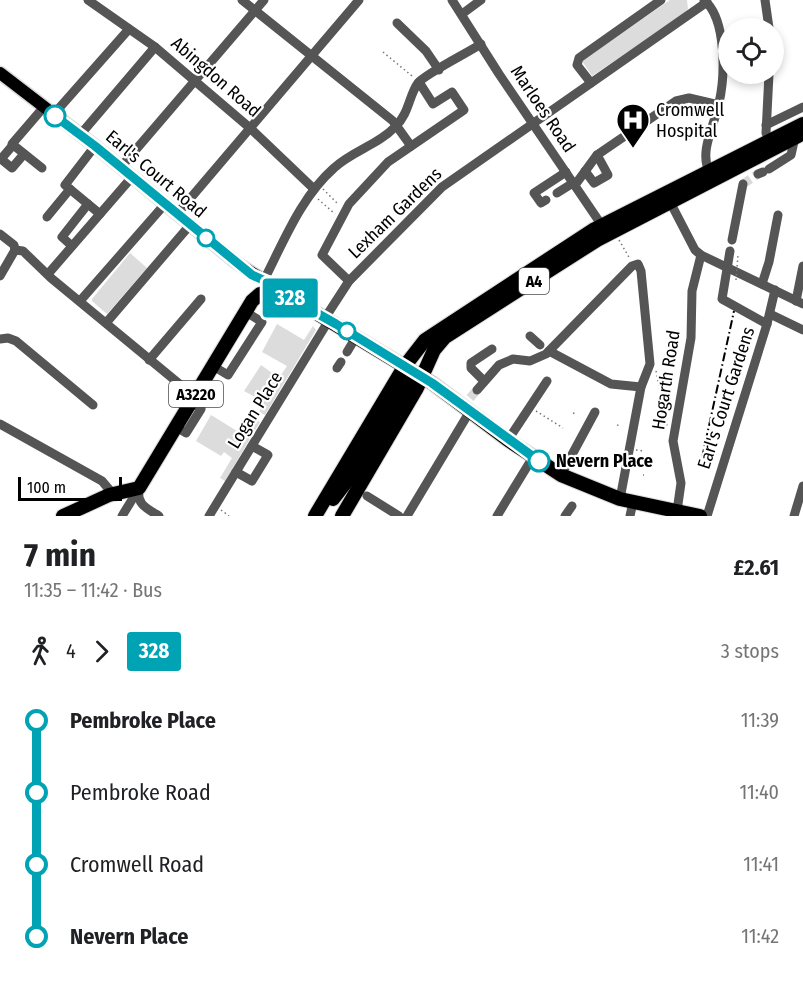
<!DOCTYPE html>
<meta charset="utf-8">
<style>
:root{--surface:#fff;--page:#f2f2f2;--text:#202124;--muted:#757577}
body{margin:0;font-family:"Fira Sans Condensed",sans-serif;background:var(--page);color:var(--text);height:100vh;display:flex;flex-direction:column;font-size:22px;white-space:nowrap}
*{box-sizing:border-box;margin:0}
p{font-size:20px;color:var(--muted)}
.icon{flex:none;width:33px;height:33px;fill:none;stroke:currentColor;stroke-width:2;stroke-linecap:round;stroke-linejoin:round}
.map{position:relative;height:516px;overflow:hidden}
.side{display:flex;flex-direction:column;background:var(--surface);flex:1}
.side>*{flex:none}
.badge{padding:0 12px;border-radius:4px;font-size:21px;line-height:39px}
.buttons{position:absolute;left:718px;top:18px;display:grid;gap:12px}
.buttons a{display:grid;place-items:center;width:66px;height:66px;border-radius:50%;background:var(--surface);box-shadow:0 3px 9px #0003;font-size:30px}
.scale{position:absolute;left:18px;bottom:15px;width:104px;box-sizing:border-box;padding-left:6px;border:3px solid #000;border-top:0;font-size:16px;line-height:21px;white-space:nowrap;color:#000;-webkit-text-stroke:4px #fff;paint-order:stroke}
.map>.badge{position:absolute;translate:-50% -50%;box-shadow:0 0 0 3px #fff}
.legs{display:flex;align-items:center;gap:9px;height:66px;padding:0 24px;font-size:20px}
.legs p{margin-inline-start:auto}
.overview{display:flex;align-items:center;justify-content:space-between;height:102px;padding:0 24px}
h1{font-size:33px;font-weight:700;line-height:45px}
ul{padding:0 24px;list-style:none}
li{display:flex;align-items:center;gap:21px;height:72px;font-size:22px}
li i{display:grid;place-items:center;width:9px;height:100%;margin:0 8px;background:currentColor}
li i::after{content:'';width:15px;height:15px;margin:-8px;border:4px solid;border-radius:50%;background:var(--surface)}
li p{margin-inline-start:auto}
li:first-child i{background:linear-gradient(#0000 50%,currentColor 0)}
li:last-child i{background:linear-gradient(currentColor 50%,#0000 0)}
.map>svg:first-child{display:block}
.green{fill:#dcdcdc}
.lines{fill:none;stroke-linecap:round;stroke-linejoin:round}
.minor-tunnel{stroke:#d9d9d9;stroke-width:9;stroke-dasharray:9 4.5;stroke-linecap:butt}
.major-casing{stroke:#dbdbdb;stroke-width:15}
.highway-casing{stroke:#dbdbdb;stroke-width:16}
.path{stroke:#777;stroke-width:1.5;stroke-dasharray:1.5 3;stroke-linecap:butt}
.minor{stroke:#555;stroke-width:9}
.major{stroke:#000;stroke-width:12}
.highway{stroke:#000;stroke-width:14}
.rail{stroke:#000;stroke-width:2;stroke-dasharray:9 3 1.5 3;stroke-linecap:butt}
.path-bridge{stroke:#777;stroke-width:1.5;stroke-dasharray:1.5 3;stroke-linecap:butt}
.line-1-casing{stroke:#fff;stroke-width:14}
.line-1{stroke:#00a3b4;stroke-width:9}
.stop-1-dot{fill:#fff;stroke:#00a3b4;stroke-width:3}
.labels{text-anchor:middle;stroke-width:4.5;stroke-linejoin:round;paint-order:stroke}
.shield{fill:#fff;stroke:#4c4c4c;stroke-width:1.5}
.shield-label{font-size:16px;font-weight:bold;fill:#000}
.street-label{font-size:18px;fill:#000;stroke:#fff}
.poi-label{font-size:18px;fill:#000;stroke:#fff;text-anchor:start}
.stop-label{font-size:18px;font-weight:bold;fill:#000;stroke:#fff;text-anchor:start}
</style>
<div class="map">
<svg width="803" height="516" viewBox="0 0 803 516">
<rect width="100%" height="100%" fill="#fff"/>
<g class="green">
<polygon points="670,0 687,0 688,9 684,14 592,76 582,61"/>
<polygon points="130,253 147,268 107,314 92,301 92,299"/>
<polygon points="277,324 304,340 313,326 316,330 265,415 259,412 264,402 244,391 261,365 279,378 287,366 262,352"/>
<polygon points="211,415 237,431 235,435 243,440 256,420 260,422 225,481 220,478 232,458 224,452 221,456 196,441"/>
</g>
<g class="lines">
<g class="minor-tunnel">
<polyline points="743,184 758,174"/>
<polyline points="470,398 477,390"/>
</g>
<g class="major-casing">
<path id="major" d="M 0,73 L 95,146 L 233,260 C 249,273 268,280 283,294"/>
</g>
<g class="highway-casing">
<g id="highway">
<polyline points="333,499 354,472 403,389 410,382 423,377"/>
<polyline points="63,516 109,495 139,488 252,301 260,294 273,291 283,294 308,308 432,383 508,440 561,475 620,499 700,516"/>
<polyline points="315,516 404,367 425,340 593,230 803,124"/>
<polyline points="342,516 417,388 434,350 445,337 597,240 798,136"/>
</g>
</g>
<g class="path">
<polyline points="383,52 412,76"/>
<polyline points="323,189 337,203"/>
<polyline points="318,199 335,214"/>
<polyline points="619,240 630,259"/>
<polyline points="656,371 667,426"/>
<polyline points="536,411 563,428"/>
<polyline points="573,413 576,414"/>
<polyline points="617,425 621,426"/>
<polyline points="636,450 645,451"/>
<polyline points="643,475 644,475"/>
<polyline points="221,510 229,516"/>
</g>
<g class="minor">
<polyline points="88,0 155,47 250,128 314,189"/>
<polyline points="242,0 393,121 411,146"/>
<polyline points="452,0 499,74 605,230"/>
<path d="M 704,0 C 727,19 725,77 719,103 C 715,124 699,151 709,171"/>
<polyline points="765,0 769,28"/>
<polyline points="462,14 481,0"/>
<polyline points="397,23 426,51 439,70"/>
<polyline points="769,74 766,133 769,140"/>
<polyline points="591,83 577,65 579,58 661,0"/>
<polyline points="53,115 129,29"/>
<polyline points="766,125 803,107"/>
<polyline points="80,135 155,47"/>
<polyline points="13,145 1,159 12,168 24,154"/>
<polyline points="95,146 65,185 100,214"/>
<polyline points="121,167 264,0"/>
<polyline points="42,168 12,144 43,108"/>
<polyline points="769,169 791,155 795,137"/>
<polyline points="585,171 594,183 608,175 597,155"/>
<polyline points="758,174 763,172"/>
<polyline points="575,185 597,155 676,101 689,98 719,105"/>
<polyline points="557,193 573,183"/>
<polyline points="668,198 695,250 701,255 803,304"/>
<polyline points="546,200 541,203 534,193 566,172"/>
<polyline points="177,214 359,0"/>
<polyline points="47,217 70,189"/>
<polyline points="0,234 14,245 15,250"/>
<polyline points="732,240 743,184"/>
<polyline points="72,246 62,237 88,204"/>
<polyline points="15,250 23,251 51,278 194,396"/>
<polyline points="730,251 722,299 767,324"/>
<polyline points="48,274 132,177"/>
<polyline points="0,276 15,250"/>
<path d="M 264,280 C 284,241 301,197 334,168 C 352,151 378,145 395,127 C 409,114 409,95 418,83 C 425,74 469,52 481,44"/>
<polyline points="349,281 322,255 349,204 388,162 464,110 452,92 433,104 419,82"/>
<polyline points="762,284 769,262 778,215"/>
<polyline points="80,301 165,204"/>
<polyline points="796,301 803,266"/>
<polyline points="770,314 803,330"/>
<polyline points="325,318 349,281 442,187 707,2"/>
<polyline points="106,323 190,225"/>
<polyline points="530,336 540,345"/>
<polyline points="0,339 8,338 16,341 93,405"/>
<polyline points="549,351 611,384 641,387"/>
<polyline points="347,352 356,337"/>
<polyline points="149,360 201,299"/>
<polyline points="213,366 228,375 262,322 246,312"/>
<polyline points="337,368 341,362"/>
<polyline points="484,381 471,368 471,363 492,349"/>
<polyline points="477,390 499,365 513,359 530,361 546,354 632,266 638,264 641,271 650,364 641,387 620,499"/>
<polyline points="0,424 102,481 113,494"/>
<polyline points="176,427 186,433 201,409 191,402"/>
<polyline points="508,440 547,381"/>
<polyline points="236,472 252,481 268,455 252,446"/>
<polyline points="561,475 595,412"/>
<path d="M 139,488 C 136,504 146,508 159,516"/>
<polyline points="367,496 399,516"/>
<polyline points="677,511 681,483 673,441 691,338 692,291 701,255"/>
<polyline points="122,516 138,490"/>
<polyline points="209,516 329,320"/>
<polyline points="407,516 470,411"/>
<polyline points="497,516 533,457"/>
<polyline points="565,516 572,506"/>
<polyline points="630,516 633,502"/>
<polyline points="707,516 767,324 775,290"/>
<polyline points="794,516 803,486"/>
</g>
<use href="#major" class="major"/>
<use href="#highway" class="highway"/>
<polyline class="rail" points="702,458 734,311"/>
<polyline class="path-bridge" points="736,280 738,255"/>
</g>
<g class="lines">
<g class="line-1-casing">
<polyline id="line-1" points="55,116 95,146 252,275 270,283 283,294 336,324 432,383 539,461"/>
</g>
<use href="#line-1" class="line-1"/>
</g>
<defs>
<g id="hospital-pin" transform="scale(1.725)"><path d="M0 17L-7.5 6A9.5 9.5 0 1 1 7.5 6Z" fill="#000" stroke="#fff"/><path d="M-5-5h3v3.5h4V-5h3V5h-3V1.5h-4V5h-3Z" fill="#fff"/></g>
</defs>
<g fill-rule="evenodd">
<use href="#hospital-pin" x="633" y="120"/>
</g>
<g class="stop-1-dot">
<circle cx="55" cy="116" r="10"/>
<circle cx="206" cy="238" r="8"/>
<circle cx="347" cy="331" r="8"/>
<circle cx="539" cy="461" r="10"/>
</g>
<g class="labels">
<g class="shield">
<rect x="519" y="268" width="30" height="26" rx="4.5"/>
<rect x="169" y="381" width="54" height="26" rx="4.5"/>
</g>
<g class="shield-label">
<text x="534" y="287">A4</text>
<text x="196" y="400">A3220</text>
</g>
<g class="street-label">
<text transform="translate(216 77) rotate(41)" y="6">Abingdon Road</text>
<text transform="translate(543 109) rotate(56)" y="6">Marloes Road</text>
<text transform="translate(156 174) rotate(40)" y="6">Earl's Court Road</text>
<text transform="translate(395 213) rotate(-44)" y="6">Lexham Gardens</text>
<text transform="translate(666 380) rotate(-81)" y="6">Hogarth Road</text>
<text transform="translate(726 398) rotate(-72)" y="6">Earl's Court Gardens</text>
<text transform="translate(255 410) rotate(-58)" y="6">Logan Place</text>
</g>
<g class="poi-label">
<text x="656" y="116">Cromwell<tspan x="656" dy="21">Hospital</tspan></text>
</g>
<g class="stop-label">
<text x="556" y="467">Nevern Place</text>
</g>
</g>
</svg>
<div class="buttons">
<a><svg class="icon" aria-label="locate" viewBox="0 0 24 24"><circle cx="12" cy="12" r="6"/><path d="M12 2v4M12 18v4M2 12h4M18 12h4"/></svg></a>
</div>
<div class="scale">100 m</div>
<b class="badge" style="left:290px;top:298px;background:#00a3b4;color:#fff">328</b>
</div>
<section class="side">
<div class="overview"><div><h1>7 min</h1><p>11:35 – 11:42 · Bus</p></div><b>£2.61</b></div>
<div class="legs"><svg class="icon" aria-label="walk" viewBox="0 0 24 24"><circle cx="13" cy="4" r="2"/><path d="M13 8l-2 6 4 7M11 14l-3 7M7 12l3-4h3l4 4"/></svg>4<svg class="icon" aria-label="forward" viewBox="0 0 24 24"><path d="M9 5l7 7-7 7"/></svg><b class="badge" style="background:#00a3b4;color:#fff">328</b><p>3 stops</p></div>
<ul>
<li><i style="color:#00a3b4"></i><b>Pembroke Place</b><p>11:39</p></li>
<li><i style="color:#00a3b4"></i><span>Pembroke Road</span><p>11:40</p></li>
<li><i style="color:#00a3b4"></i><span>Cromwell Road</span><p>11:41</p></li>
<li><i style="color:#00a3b4"></i><b>Nevern Place</b><p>11:42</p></li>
</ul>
</section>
